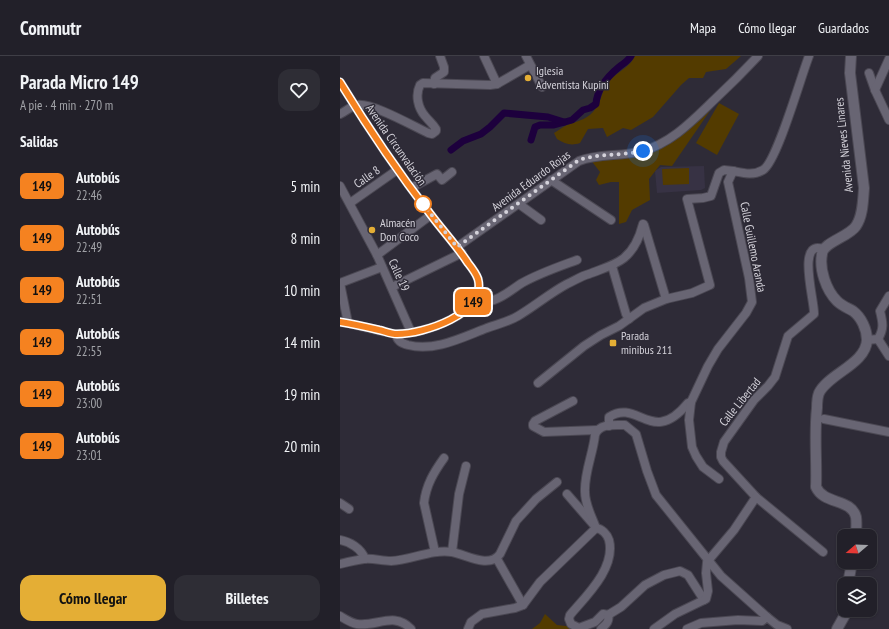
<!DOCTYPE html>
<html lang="es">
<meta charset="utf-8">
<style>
:root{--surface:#222029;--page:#2e2d35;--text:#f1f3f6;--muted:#a2a3a8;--line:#3f3e46;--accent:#e4ae35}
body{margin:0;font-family:"PT Sans Narrow",sans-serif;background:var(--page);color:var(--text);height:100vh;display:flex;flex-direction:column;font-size:15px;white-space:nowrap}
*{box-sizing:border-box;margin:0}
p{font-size:13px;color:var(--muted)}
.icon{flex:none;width:22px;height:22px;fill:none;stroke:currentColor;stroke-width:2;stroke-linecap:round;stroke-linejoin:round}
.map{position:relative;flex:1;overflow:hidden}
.side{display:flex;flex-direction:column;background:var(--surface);width:340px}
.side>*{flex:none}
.badge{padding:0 8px;border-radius:6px;font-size:14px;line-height:26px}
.needle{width:26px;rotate:251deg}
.controls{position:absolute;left:497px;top:473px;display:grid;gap:8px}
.controls a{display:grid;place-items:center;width:40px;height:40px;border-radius:8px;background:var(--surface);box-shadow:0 1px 3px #0004,0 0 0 1px var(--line);font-size:20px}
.you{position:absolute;width:20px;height:20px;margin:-10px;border:3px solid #fff;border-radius:50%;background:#1a73e8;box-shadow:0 0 0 6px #1a73e833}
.map>.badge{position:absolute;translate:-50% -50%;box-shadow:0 0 0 2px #fff}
h2{padding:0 20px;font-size:15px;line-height:36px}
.round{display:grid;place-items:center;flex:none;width:42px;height:42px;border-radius:12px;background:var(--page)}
.head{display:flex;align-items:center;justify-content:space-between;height:68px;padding:0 20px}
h1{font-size:19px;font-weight:700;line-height:30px}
.button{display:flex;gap:8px;margin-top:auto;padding:8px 20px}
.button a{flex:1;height:46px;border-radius:12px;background:var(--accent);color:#111;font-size:16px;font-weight:700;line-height:46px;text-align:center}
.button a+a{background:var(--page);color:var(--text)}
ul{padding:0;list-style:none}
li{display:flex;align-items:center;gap:12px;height:52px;padding:0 20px}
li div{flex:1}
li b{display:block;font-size:15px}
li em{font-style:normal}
li .badge{min-width:44px;font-weight:700;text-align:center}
header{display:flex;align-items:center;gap:24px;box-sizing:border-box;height:56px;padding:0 20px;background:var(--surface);border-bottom:1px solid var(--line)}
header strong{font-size:19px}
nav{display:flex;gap:22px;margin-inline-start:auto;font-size:14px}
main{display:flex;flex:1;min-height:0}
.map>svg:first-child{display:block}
.built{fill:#373244}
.green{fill:#533b00}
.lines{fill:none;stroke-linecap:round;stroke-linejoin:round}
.canal{stroke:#1d003d;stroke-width:7}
.minor-casing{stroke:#4b4853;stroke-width:10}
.secondary-casing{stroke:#4b4853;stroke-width:12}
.minor{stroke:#686573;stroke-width:8}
.secondary{stroke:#686573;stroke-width:10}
.line-casing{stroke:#fff;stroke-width:9}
.line{stroke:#f58220;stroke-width:6}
.walk{stroke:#d4d2da;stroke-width:4;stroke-dasharray:0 7.2}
.poi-dot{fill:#e4ae35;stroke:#2e2b37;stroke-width:1.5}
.stop-dot{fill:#fff;stroke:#f58220;stroke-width:2}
.labels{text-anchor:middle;stroke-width:3;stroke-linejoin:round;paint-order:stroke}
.poi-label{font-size:12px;fill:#d4d2da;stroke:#2e2b37;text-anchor:start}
.street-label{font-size:12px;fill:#d4d2da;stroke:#2e2b37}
</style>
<header>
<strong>Commutr</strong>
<nav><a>Mapa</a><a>Cómo llegar</a><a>Guardados</a></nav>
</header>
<main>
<section class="side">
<div class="head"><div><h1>Parada Micro 149</h1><p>A pie · 4 min · 270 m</p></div><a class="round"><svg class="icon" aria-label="heart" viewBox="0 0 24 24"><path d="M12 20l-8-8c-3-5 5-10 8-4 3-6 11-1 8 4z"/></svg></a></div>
<h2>Salidas</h2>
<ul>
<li><span class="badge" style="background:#f58220;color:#111">149</span><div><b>Autobús</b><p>22:46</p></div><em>5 min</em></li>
<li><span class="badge" style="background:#f58220;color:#111">149</span><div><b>Autobús</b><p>22:49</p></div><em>8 min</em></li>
<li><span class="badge" style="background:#f58220;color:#111">149</span><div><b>Autobús</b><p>22:51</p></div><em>10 min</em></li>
<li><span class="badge" style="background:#f58220;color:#111">149</span><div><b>Autobús</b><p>22:55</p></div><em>14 min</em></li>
<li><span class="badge" style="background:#f58220;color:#111">149</span><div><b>Autobús</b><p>23:00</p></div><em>19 min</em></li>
<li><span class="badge" style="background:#f58220;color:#111">149</span><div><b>Autobús</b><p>23:01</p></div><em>20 min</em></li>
</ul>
<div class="button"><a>Cómo llegar</a><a>Billetes</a></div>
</section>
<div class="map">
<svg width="549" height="573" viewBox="0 0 549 573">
<rect width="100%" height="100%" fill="#2e2b37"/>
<polygon class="built" points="364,110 365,132 361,134 317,137 315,115 321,111"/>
<g class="green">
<path d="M 295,0 L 401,0 L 386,13 L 366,16 L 363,22 L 349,22 L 341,29 L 313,61 L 291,74 L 283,72 L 267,81 L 263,72 L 248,73 L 240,87 C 231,90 225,88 217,83 L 214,77 C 218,75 221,72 225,70 C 234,66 246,64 253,56 C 263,45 261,33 270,24 C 279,15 290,11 295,0 Z"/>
<polygon points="387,30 332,110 320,109 309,123 310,144 292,154 286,166 279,168 279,126 271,126 259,129 256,124 260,116 250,103 322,87"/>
<polygon points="379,47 399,58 377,99 356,87"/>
<polygon points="349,112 349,128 323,129 322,113"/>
<polygon points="205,558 217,569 234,571 232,573 192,573 200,567"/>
</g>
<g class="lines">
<g class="canal">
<path d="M 191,84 L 195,71 L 200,69 L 214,69 L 232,64 L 243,54 L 250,52 L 256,48 C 257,33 268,20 279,11 C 284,7 288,5 291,0"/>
<polyline points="111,94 123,85 141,78 150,71 164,57 208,61 224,66"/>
</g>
<g class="minor-casing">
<g id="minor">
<polyline points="144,0 157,28"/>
<polyline points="186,0 202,31"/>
<polyline points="529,17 535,34 549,64"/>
<path d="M 0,26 C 28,72 58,116 91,159 C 103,175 117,190 128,207 C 132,212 136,217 138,223 C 147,258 83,278 57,278 C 52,278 47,276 42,275 C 28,272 14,268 0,266"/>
<polyline points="94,28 95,22 104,16 104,11 100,0"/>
<polyline points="535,34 549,3"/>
<path d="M 0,58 C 5,56 11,50 17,49 C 31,46 73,70 88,77 L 92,78 L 96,75 L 96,73 C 93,68 89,65 85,60 C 78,52 75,39 80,29 L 83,27 L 150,29 L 157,28 L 190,9"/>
<polyline points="211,124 271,164"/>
<polyline points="0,130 37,199 71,276"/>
<polyline points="71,132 97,118 102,124 112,116"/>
<polyline points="10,147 57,114"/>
<polyline points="179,148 201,164"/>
<polyline points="304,169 326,243"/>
<path d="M 117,191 L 239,105 C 259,97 281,101 302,95 C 332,87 353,64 375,43 C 390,29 404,15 418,0"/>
<polyline points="37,199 91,159"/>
<polyline points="272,210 286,258 289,263"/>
<polyline points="0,227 42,211"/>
<polyline points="0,227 8,267"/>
<polyline points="52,231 122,197"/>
<path d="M 135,242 C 140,244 145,246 150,245 C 162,243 172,233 182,227 C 200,217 218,211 237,204"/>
<path d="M 56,278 C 57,285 61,287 68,289 C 95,296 123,281 147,272 C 158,268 168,266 178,260 C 195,250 210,237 227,228 C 234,225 241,220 249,218 C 261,213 274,210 284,202 C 295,193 300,180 303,168"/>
<polyline points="538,283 549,300"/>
<path d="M 527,284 L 538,283 C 544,273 543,267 540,255 L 549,240"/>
<polyline points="198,327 244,290 261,279 279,270 304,252 326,243 352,237 370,229 347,143 363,142 371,140 379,117 384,114 393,115"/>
<polyline points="233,345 195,365 193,368 193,370 204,376 257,374"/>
<polyline points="484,363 549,376"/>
<path d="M 269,370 L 269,361 C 298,342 312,391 348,347 L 351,346"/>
<path d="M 379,423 L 363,411 L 356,400 L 352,391 L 349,364 L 351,346 L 368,310 L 378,293 L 406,257 L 412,246 L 409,222 L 388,126 L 393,115 C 403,117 413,120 423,114 C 437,106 461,20 469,0"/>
<polyline points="227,438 253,468"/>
<polyline points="0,447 9,453"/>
<path d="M 256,472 C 252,461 245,449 245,436 C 244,417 253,398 255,379 C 259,367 275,369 285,369 L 296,378 L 307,415 L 316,439 L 381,520 L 427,561"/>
<path d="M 0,484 C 10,486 21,492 25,503"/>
<path d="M 95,496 L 84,447 C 86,429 94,416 104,402"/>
<polyline points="112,496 119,438 126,410"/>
<path d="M 483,496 L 416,441 L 383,405 L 381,401 L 381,396 L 384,386 L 414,344 L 428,330 L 435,321 L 448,280 L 474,258 C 475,246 456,183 483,193"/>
<polyline points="157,503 183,549"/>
<path d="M 0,508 C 8,506 16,504 24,503 C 33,502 42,505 51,505 C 72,504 91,493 112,496 C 127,499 149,513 160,498 L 176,465 L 196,443 L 217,426"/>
<polyline points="268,559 281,551 305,529 324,519 340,515 348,519 364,544"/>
<path d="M 0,560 C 5,563 11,567 17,568 C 37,571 54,555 71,573"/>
<path d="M 128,573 L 131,566 L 142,558 L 175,552 L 183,549 L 200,526 L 256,472 C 262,473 267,478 269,484 C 276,512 246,540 230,559 L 229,563 L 231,568 L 239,572 L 255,566 L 263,558 L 268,559"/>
<path d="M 261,573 C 265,569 270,566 268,559"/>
<polyline points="314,573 335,558 366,543 368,535 366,517 367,506 394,474 416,441"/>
<polyline points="347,573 361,567 398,564 422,565 427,561 437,569 447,573"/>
</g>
</g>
<g class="secondary-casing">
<g id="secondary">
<path d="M 511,0 L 510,17 L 524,132 C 523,144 523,160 516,170 C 509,181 483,186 482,198 C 479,213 486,234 497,245 C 502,250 508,252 513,255 C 521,261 527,273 527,284 C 526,308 488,318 479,337 C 477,342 477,347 477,352 C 474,378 477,405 476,431 C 484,449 511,442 516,461 C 517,467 516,474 516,480"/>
<polyline points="508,528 512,506"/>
<polyline points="497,573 506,557 506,554"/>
</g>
</g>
<use href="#minor" class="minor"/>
<use href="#secondary" class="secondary"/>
</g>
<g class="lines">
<g class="line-casing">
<path id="line" d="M 0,26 C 28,72 58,116 91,159 C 103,175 117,190 128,207 C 132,212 136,217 138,223 C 147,258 83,278 57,278 C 51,278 44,275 39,274 C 26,271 13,268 0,266"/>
</g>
<use href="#line" class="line"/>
<path class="walk" d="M 83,148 L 117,191 L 239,104 C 260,97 281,100 303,95"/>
</g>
<g class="poi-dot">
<circle cx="188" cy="22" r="4"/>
<circle cx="32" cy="174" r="4"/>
<rect x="269" y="283" width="8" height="8" rx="2"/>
</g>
<circle class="stop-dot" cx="83" cy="148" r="8"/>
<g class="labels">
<g class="poi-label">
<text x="196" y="19">Iglesia<tspan x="196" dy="14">Adventista Kupini</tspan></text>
<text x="40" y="171">Almacén<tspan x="40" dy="14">Don Coco</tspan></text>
<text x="281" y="284">Parada<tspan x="281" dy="14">minibus 211</tspan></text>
</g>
<g class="street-label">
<text transform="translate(56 89) rotate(55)" y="4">Avenida Circunvalación</text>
<text transform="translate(504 89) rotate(-96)" y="4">Avenida Nieves Linares</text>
<text transform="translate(27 121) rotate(-35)" y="4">Calle 8</text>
<text transform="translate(191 125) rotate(-36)" y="4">Avenida Eduardo Rojas</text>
<text transform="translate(413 191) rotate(79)" y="4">Calle Guillemo Aranda</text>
<text transform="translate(59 219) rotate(65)" y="4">Calle 19</text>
<text transform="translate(400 346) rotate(-51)" y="4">Calle Libertad</text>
</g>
</g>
</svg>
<div class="controls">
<a><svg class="needle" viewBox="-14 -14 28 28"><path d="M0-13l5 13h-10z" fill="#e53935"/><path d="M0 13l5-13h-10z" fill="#a2a3a8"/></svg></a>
<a><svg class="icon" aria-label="layers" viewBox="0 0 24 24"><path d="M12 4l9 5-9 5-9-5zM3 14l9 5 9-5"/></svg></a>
</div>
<div class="you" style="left:303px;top:95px"></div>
<b class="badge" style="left:133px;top:246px;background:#f58220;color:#111">149</b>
</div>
</main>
